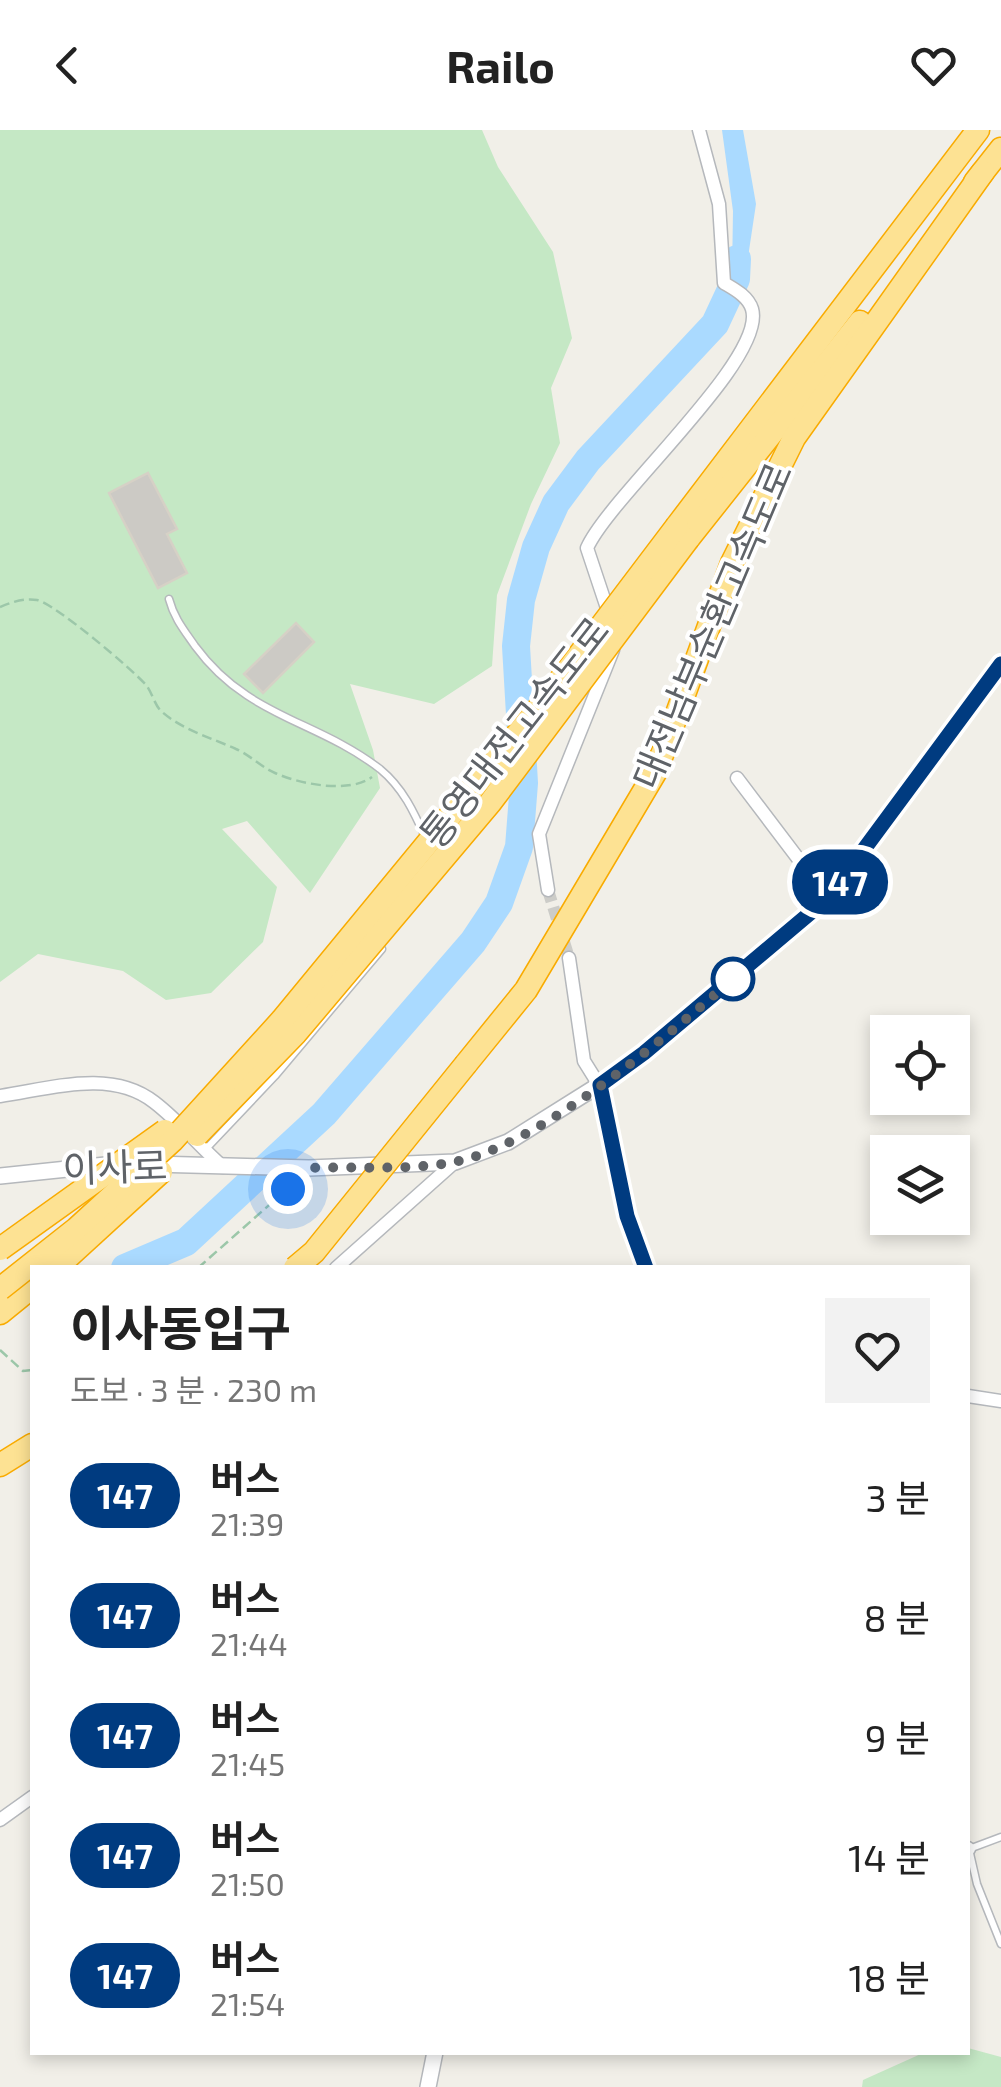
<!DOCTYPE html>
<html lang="ko">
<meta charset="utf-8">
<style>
:root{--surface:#fff;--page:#f2f2f2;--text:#222;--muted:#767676}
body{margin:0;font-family:"Exo 2","Noto Sans KR",sans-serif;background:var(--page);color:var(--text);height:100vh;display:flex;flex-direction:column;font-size:38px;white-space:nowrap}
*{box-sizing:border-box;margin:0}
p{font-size:32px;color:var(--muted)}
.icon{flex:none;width:55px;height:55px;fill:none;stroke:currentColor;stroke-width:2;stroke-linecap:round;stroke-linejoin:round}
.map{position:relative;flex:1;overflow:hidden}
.details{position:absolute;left:30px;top:1135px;width:940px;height:790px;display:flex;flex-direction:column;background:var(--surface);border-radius:0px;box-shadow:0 5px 15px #0003}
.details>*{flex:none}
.badge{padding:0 20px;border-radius:32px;font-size:35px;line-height:65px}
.buttons{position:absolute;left:870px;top:885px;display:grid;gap:20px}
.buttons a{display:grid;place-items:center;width:100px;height:100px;border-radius:0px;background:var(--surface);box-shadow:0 5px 15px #0003;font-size:50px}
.you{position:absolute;width:50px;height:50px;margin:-25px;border:8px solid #fff;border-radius:50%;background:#1a73e8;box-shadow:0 0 0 15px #1a73e833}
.map>.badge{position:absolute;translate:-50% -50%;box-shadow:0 0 0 5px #fff}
.round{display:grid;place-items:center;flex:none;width:105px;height:105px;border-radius:0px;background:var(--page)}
.headline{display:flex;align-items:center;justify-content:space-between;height:170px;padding:0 40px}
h1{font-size:48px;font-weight:700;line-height:75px}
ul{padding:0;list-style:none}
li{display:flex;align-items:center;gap:30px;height:120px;padding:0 40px}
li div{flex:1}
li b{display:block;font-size:38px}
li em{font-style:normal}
li .badge{min-width:110px;font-weight:700;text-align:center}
header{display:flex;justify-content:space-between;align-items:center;height:130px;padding:0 40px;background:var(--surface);font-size:45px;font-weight:700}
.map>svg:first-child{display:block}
.green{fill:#c5e8c5}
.water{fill:#aadaff}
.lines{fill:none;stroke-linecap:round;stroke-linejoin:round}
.river{stroke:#aadaff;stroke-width:28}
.building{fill:#cccac5;stroke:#d6d1c6;stroke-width:2.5}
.minor-tunnel{stroke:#ccccc8;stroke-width:12;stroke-dasharray:12 6;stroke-linecap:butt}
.service-casing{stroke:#b5b8bc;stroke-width:9}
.minor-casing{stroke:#b5b8bc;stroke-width:15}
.tertiary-casing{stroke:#b5b8bc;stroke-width:18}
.motorway-casing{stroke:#f9ab00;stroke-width:25}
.path{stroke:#9cc7a9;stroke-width:2.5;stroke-dasharray:10 5;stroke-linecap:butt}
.service{stroke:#fff;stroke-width:6}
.minor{stroke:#fff;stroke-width:12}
.tertiary{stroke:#fff;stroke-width:15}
.motorway{stroke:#fde293;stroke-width:22}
.motorway-bridge-casing{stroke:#f9ab00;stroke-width:25;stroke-linecap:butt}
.motorway-bridge{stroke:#fde293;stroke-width:22}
.line-casing{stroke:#fff;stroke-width:22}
.line{stroke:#003b80;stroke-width:15}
.walk{stroke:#5f6368;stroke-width:10;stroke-dasharray:0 18}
.stop-dot{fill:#fff;stroke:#003b80;stroke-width:5}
.labels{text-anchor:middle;stroke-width:8;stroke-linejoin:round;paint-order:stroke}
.street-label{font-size:38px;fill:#5f6368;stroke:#fff}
</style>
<header><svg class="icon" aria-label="back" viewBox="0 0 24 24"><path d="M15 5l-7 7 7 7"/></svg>Railo<svg class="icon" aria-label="heart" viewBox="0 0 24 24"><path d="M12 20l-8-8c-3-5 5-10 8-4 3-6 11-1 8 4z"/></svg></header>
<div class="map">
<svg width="1001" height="1957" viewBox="0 0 1001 1957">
<rect width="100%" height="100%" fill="#f1efe8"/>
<g class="green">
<polygon points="0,0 482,0 498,37 553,122 572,208 551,258 560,313 531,374 497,465 492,536 434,574 350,554 373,620 380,658 310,763 247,691 222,699 277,757 263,812 211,863 166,870 123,841 38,824 0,852"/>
<polygon points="968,1918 1001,1927 1001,1957 862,1957 863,1950 923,1923 968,1922"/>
</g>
<polygon class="water" points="722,0 743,0 756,74 744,154 732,146 733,81"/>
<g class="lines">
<polyline class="river" points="125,1138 186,1112 324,984 473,812 499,773 519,717 524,653 516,516 521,470 536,417 556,373 588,330 715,194 736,149 737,129"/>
</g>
<g class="building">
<polygon points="148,343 177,399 167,404 187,443 158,458 109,363"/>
<polygon points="296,493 314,512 263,563 244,544"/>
</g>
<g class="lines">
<polyline class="minor-tunnel" points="548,760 569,828"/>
<g class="service-casing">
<g id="service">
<path d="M 169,469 C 174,488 184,500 195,516 C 248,588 315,589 380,639 C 403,658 414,682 426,709"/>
<polyline points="205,1020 275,946 382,819"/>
<polyline points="1001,1707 969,1719 977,1754 1001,1814"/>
</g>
</g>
<g class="minor-casing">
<g id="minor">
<path d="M 610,487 L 587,418 C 610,366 767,229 752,179 C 748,166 734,159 724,153 L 719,74 L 699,0"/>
<polyline points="737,648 828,768"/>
<polyline points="548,760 539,704 613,520"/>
<polyline points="569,828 584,931 599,955"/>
<path d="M 0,966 C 49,959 111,938 154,972 C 179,991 199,1016 223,1037"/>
<polyline points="336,1138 455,1032"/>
<polyline points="968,1266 1001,1271"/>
<polyline points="0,1690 32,1667"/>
<polyline points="968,1718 969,1719"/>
</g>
</g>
<g class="tertiary-casing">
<g id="tertiary">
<polyline points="153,1034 309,1038 455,1032 508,1012 599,955"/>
<polyline points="0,1046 115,1034"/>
<polyline points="646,1138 627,1086 599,955 644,923 828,768 1001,534"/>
<polyline points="428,1957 435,1922"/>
</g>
</g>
<g class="motorway-casing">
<g id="motorway">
<polyline points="975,52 1001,19"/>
<polyline points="677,396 978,0"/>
<polyline points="688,409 860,192"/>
<polyline points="466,934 526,860 656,641 732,433 794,308 983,42"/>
<polyline points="0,1183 32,1157"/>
<polyline points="0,1335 32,1315"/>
</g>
</g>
<g class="path">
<path d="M 0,477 C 12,472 24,468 37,470 C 54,473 132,539 146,555 C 152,562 154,574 161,581 C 182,600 212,608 236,619 C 250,625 261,637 275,643 C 300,654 349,664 372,647"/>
<polyline points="198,1138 294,1053"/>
<polyline points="0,1220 23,1241 32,1240"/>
</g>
<use href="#service" class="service"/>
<use href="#minor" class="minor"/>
<use href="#tertiary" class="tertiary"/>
<use href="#motorway" class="motorway"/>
<g class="motorway-bridge-casing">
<g id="motorway-bridge">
<polyline points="197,1005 296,903 490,673 688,409"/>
<polyline points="0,1119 165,1001"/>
<polyline points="56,1138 161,1042"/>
<polyline points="295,1138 314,1122 466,934"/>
<polyline points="0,1159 76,1099 172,1011 282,890 543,573 677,396"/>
</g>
</g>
<use href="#motorway-bridge" class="motorway-bridge"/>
</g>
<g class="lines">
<g class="line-casing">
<polyline id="line" points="646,1138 627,1086 600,955 644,923 828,768 1001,534"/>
</g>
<use href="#line" class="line"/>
<path class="walk" d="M 288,1059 L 309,1038 C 356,1036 408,1041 454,1032 C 539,1016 667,906 733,849"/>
</g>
<circle class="stop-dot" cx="733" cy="849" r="20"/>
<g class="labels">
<g class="street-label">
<text transform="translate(713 496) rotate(-67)" y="13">대전남부순환고속도로</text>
<text transform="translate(515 603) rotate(-52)" y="13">통영대전고속도로</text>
<text transform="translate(115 1038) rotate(-2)" y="13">이사로</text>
</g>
</g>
</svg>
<div class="buttons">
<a><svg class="icon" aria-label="locate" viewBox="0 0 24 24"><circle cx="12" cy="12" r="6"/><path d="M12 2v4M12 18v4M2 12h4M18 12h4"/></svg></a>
<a><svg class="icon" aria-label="layers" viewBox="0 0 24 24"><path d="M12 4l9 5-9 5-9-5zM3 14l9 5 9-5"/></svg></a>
</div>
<div class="you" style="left:288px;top:1059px"></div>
<b class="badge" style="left:840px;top:752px;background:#003b80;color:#fff">147</b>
<section class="details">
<div class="headline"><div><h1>이사동입구</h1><p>도보 · 3 분 · 230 m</p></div><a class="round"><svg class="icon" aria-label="heart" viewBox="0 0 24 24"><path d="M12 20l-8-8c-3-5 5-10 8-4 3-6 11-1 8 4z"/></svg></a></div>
<ul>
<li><span class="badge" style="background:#003b80;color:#fff">147</span><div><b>버스</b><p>21:39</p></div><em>3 분</em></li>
<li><span class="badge" style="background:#003b80;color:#fff">147</span><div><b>버스</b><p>21:44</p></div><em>8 분</em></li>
<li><span class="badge" style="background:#003b80;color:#fff">147</span><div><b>버스</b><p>21:45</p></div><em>9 분</em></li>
<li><span class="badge" style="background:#003b80;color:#fff">147</span><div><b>버스</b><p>21:50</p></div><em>14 분</em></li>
<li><span class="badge" style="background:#003b80;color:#fff">147</span><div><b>버스</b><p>21:54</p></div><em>18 분</em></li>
</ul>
</section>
</div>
